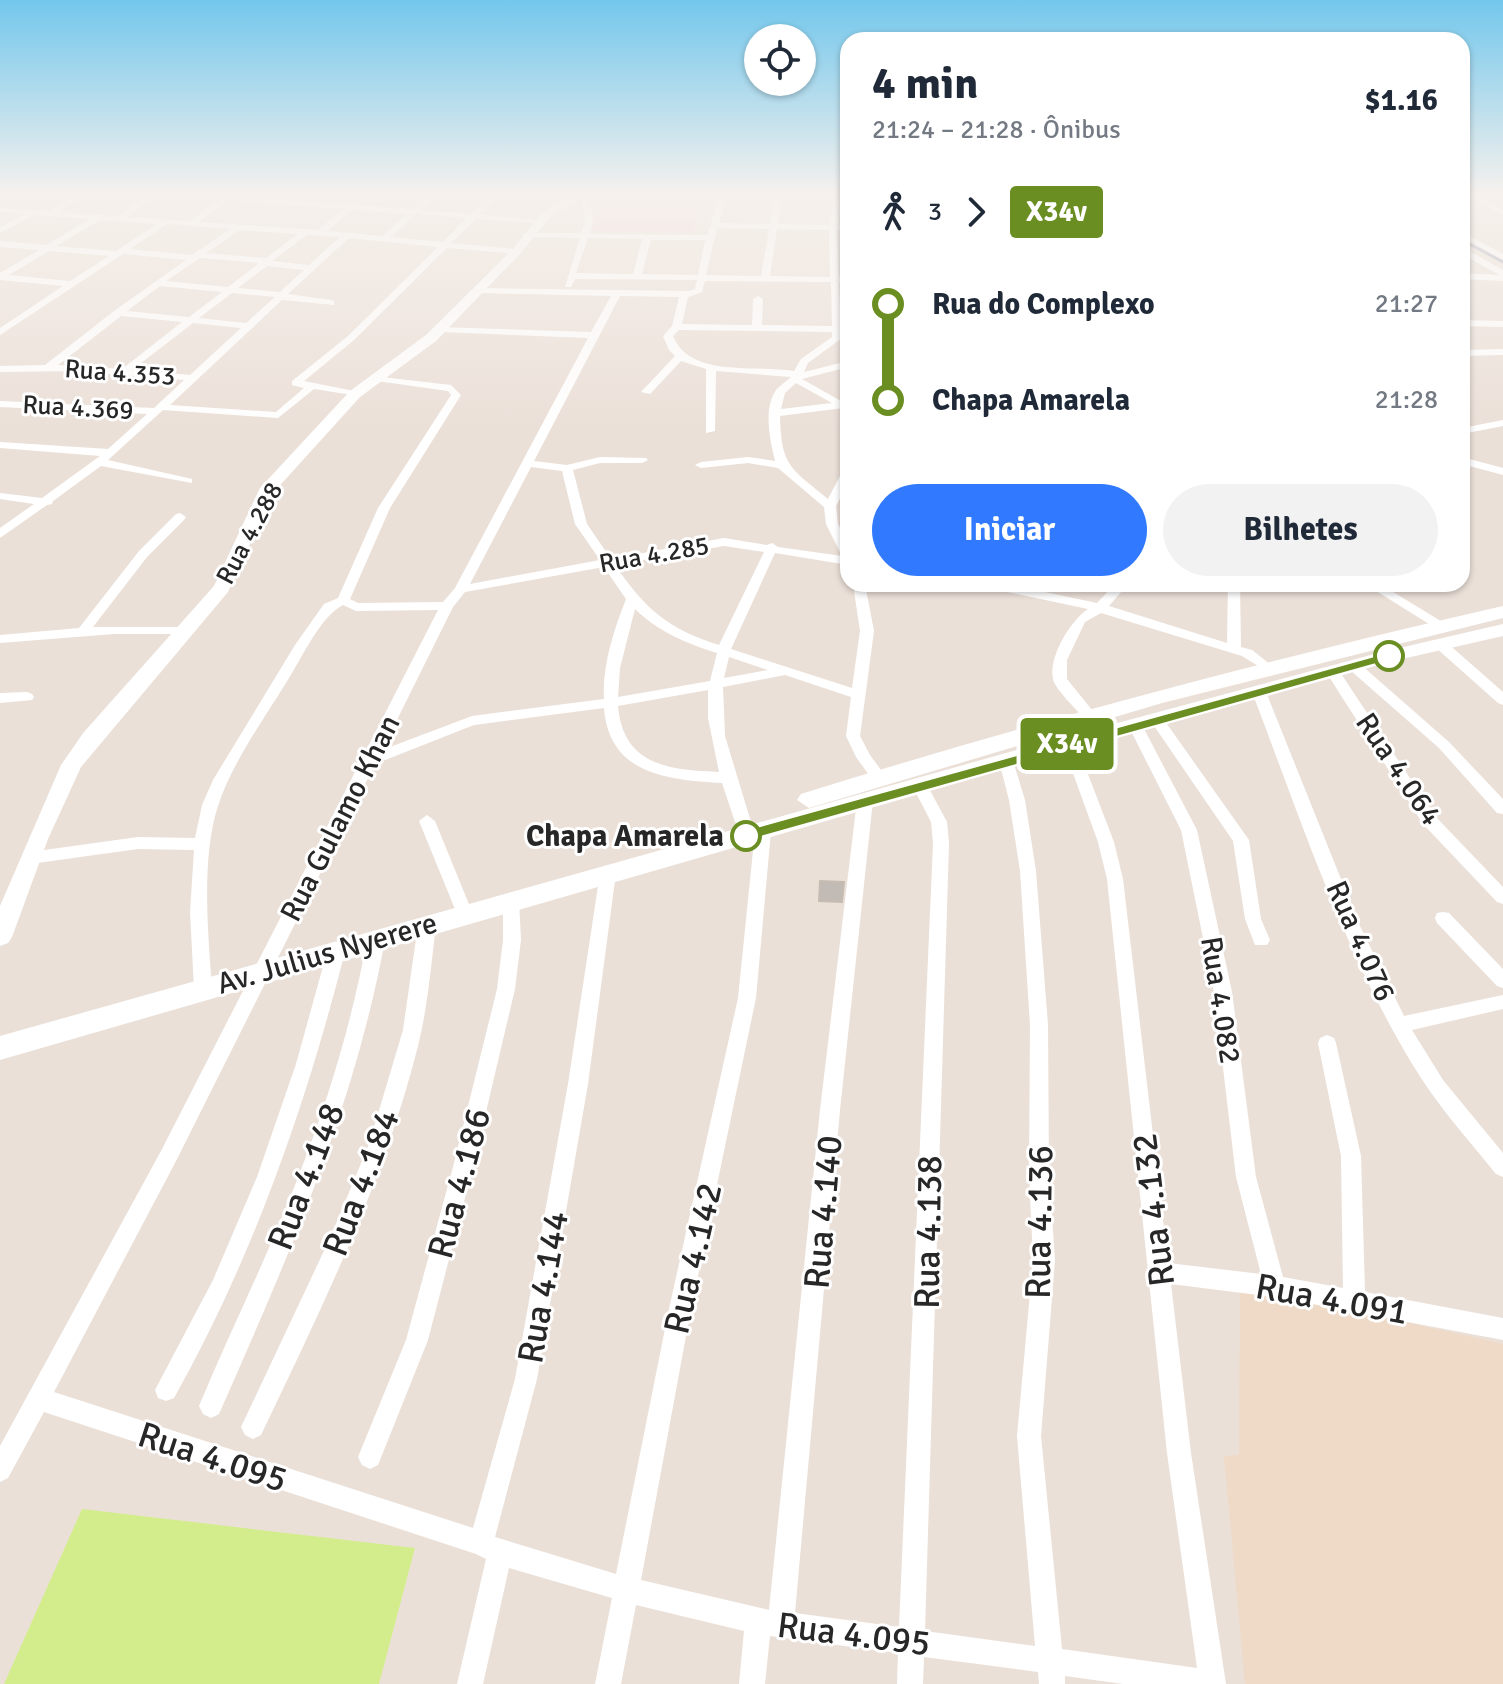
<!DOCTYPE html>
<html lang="pt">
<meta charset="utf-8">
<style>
:root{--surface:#fff;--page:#f2f2f3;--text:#1f2937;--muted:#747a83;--accent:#3179ff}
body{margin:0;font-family:Signika,sans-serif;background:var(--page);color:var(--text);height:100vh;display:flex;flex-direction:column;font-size:30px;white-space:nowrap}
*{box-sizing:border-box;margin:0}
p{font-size:26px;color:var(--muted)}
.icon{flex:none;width:44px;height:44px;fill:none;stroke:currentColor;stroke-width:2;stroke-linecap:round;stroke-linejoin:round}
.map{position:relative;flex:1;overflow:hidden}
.drawer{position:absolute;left:840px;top:32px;width:630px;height:560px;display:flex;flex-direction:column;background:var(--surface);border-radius:24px;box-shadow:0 2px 6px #0004}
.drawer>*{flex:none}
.badge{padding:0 16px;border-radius:6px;font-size:28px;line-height:52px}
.controls{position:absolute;left:744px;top:24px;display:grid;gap:16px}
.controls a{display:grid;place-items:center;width:72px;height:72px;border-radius:50%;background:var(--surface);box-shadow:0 2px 6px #0004;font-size:40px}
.map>.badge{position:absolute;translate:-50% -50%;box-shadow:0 0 0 4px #fff}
.legs{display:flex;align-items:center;gap:12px;height:88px;padding:0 32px;font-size:26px}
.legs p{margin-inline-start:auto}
.overview{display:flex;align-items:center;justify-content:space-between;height:136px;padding:0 32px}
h1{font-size:44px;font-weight:700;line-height:60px}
.button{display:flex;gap:16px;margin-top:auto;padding:16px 32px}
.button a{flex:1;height:92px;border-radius:48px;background:var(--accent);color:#fff;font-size:32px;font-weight:700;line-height:92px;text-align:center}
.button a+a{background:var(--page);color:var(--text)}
ul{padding:0 32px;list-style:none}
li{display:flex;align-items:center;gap:28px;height:96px;font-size:30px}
li i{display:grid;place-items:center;width:12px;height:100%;margin:0 10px;background:currentColor}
li i::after{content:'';width:20px;height:20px;margin:-10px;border:6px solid;border-radius:50%;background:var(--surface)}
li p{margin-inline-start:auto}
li:first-child i{background:linear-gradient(#0000 50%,currentColor 0)}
li:last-child i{background:linear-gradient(currentColor 50%,#0000 0)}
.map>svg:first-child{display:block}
.education{fill:#eedac6}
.medical{fill:#f3d4db}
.pitch{fill:#d3ed8c}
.building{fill:#c2bab5;stroke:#c6bcb2;stroke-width:2}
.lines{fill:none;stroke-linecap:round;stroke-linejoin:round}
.minor{fill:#fff;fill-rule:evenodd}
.tertiary{fill:#fff;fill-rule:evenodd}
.secondary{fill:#fff;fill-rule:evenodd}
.rail{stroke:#9ba2b3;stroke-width:3}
.line-1{fill:#6b8e23;stroke:#fff;stroke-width:2}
.stop-1-dot{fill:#fff;stroke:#6b8e23;stroke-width:4}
.labels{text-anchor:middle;stroke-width:6;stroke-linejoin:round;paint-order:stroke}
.far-street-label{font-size:26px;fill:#272727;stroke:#fff}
.street-label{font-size:30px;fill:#272727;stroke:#fff}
.stop-label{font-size:30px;font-weight:bold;fill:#272727;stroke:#fff;text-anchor:end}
.near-street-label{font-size:36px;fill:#272727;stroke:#fff}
</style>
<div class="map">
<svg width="1503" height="1684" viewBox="0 0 1503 1684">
<rect width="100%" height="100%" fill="#ebe0d8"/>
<polygon class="education" points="1240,1285 1503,1344 1503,1684 1245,1684 1224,1456 1239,1455"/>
<polygon class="medical" points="610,195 705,195 693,233 591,230"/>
<polygon class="pitch" points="82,1509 415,1548 379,1684 4,1684"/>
<polygon class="building" points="820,881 844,882 842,902 819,901"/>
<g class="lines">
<g class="minor">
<polygon points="0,195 9,195 0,200"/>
<path d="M 75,195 L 85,195 L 59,212 L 117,216 L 147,195 L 157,195 L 127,217 L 190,221 L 225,195 L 348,205 L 355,201 L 359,203 L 357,205 L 412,209 L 427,195 L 436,195 L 420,210 L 472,214 L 490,195 L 499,195 L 480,214 L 544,221 L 540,223 L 476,219 L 451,243 L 516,249 L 520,252 L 519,254 L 447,248 L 354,340 L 304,381 L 359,392 L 359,396 L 314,389 L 278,418 L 163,410 L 108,460 L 192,479 L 192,483 L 101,466 L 53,501 L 52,504 L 47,505 L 0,538 L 0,528 L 34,504 L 0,499 L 0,493 L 42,498 L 100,456 L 0,448 L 0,442 L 108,449 L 147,414 L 0,407 L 0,401 L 154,408 L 184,380 L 73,371 L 0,372 L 0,366 L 45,365 L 114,311 L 186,260 L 123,254 L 0,335 L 0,328 L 63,286 L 0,280 L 0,273 L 39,250 L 0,247 L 0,241 L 46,245 L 90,219 L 34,215 L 0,233 L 0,228 L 24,214 L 0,212 L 0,208 L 49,211 ZM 228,200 L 343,209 L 318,230 L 199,222 ZM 352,210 L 407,214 L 382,236 L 327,231 ZM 416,214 L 467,218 L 443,242 L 391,237 ZM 100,220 L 157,224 L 116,251 L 56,246 ZM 167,224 L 230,229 L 192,255 L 130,249 ZM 240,230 L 298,234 L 266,258 L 206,253 ZM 307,235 L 340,237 L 309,265 L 272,261 ZM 349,238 L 438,247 L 348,336 L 292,381 L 292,385 L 304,388 L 276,412 L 170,405 L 282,300 L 334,305 L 334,301 L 331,300 L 288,294 ZM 49,251 L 109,256 L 70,281 L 9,275 ZM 200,258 L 258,263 L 258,264 L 228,287 L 166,281 ZM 267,266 L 304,270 L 280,292 L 238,288 ZM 160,286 L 222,292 L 189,317 L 127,311 ZM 232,293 L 275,297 L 246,323 L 199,318 ZM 121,316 L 182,322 L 122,369 L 58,365 ZM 193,323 L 241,328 L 190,375 L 132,370 Z"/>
<path d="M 581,195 L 589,195 L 593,223 L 590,234 L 707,235 L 720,195 L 728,195 L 719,223 L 770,224 L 775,195 L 783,195 L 778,224 L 829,225 L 835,195 L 843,195 L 838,225 L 848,226 L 848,230 L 837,230 L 839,277 L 848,277 L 848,283 L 839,283 L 842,338 L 808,363 L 804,372 L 848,361 L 848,367 L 802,379 L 848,405 L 843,408 L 780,416 C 781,467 791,468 828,499 L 842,472 L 848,469 L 848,483 L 836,506 L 838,524 L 848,544 L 848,565 L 775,553 L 731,649 L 852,688 L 860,631 L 853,584 L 865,584 L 874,631 L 860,736 L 870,755 L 887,778 L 884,782 L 874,782 L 856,757 L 846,736 L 851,697 L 785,675 L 723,687 L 725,736 L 751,822 L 743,828 L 735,822 L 722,783 C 669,780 609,775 604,708 L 474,725 L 375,764 L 175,1163 L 54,1392 L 473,1528 L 515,1379 L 568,1084 L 600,873 L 602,869 L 614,869 L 616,873 L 588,1084 L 537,1379 L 495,1537 L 616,1574 L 669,1309 L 738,998 L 755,831 L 763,825 L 769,827 L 771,831 L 756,998 L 691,1309 L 641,1580 L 769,1610 L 820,1110 L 857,800 L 865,795 L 873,800 L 840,1110 L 795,1613 L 899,1627 L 933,843 L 931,822 L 912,785 L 920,780 L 925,781 L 947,822 L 949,843 L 925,1631 L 1035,1646 L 1017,1436 L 1033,1260 L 1029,1174 L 1030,1025 L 1020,871 L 1009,800 L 999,761 L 1006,756 L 1013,761 L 1025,800 L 1036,871 L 1048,1025 L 1049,1174 L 1055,1260 L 1041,1436 L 1062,1649 L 1197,1668 L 1167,1453 L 1107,879 L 1098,842 L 1062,743 L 1064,740 L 1069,738 L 1076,743 L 1114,842 L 1123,879 L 1168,1263 L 1261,1274 L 1236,1177 L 1214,992 L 1181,830 L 1128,725 L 1135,720 L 1142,725 L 1197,830 L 1232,992 L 1256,1177 L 1283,1277 L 1343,1288 L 1341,1156 L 1318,1043 L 1320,1038 L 1327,1035 L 1334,1038 L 1336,1043 L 1361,1156 L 1365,1292 L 1503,1318 L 1503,1340 L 1275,1297 L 1171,1284 L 1191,1453 L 1226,1684 L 1123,1684 L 1065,1676 L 1065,1684 L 1039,1684 L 1038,1672 L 924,1657 L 923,1684 L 897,1684 L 898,1653 L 770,1636 L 765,1684 L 739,1684 L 744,1631 L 636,1605 L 621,1684 L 595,1684 L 612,1598 L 509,1568 L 483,1684 L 457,1684 L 486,1559 L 476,1554 L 44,1412 L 8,1478 L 0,1482 L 0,1446 L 161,1151 L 438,610 L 356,611 L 343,605 C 321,616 302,657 289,678 C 266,716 231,764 218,806 C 201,857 208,934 212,988 L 209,993 L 203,995 L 197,993 L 194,988 L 190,912 L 194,850 L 138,849 L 30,864 L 22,858 L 30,852 L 138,837 L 195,838 L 202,805 L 213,780 L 295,645 L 324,604 L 338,598 L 378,508 L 451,395 L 448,391 L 377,381 L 372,378 L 373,376 L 451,385 L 461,395 L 390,508 L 350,599 L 358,603 L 443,602 L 455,588 L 588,338 L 441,332 L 438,331 L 438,327 L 591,332 L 611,296 L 473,293 L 472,291 L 476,288 L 689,291 L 695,289 L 697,280 L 575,279 L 571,287 L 565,287 L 580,238 L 526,237 L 522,235 L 526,233 L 581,233 L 585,223 ZM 717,228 L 769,229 L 761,276 L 706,275 ZM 777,229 L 829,230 L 830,277 L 770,276 ZM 588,238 L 642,239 L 633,274 L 576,273 ZM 651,240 L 705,240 L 698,275 L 642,274 ZM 705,281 L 831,282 L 832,326 L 762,325 L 763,299 L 758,296 L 753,299 L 752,325 L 682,324 L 688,297 L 702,292 ZM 620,296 L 679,297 L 672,326 L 663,336 L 669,350 L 675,356 L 641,392 L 650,394 L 681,361 L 706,369 L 706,433 L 715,431 L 716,371 L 791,377 C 787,381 780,385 776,390 C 763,409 770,440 775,461 L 748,457 L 701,462 L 695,465 L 701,468 L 748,463 L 778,468 L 824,507 L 826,524 L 842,556 L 778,547 L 772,543 L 767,545 L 724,538 L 611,559 L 587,524 L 573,470 L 600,463 L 642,463 L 648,460 L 646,458 L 600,457 L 567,465 L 534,461 ZM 679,330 L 832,332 L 832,337 L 801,359 L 794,371 C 757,364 690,379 673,336 ZM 796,383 L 832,403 L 781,409 L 785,393 ZM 531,467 L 562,471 L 575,524 L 600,560 L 470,584 ZM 724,546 L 764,552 L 719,645 C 668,629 645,609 615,565 ZM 604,567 L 626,599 C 614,630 602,665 604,699 L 472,716 L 382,750 L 453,607 L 465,592 ZM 635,609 C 657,631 688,644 717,653 L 710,681 L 618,697 L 620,668 ZM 729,657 L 768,670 L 724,678 ZM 708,690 L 708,718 L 719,772 C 670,770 623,766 618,706 Z"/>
<polygon points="1466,195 1476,195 1503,210 1503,215"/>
<polygon points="1462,232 1503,254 1503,260 1462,237"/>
<polygon points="1462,247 1503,270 1503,281 1462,279 1462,273 1499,275 1462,254"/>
<polygon points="1462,320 1503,321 1503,327 1462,326"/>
<polygon points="1503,349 1503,355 1462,356 1462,350"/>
<polygon points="1503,420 1503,426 1462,434 1462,428"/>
<polygon points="1462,457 1503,468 1503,475 1462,464"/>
<polygon points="180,513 186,517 184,520 147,557 93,627 184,627 189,628 189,634 114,634 0,643 0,635 79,628 139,551 176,514"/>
<path d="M 983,584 L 1007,584 L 1097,603 L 1115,584 L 1128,584 L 1109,606 L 1227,643 L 1228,584 L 1240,584 L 1241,647 L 1252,650 L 1275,668 L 1268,672 L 1242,656 L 1101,613 L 1085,622 L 1067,660 L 1067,679 L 1096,715 L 1089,720 L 1084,718 C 1076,709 1055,689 1053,679 C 1048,657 1071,620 1088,609 L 989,588 Z"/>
<polygon points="1365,584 1380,584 1449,626 1442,630 1437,629"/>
<polygon points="1440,640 1445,641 1503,692 1503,705 1498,703 1435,647 1433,644"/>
<polygon points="1355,663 1360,664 1449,742 1503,799 1503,814 1497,813 1439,748 1350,670 1348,667 1350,664"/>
<polygon points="1333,668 1338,669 1435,816 1503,887 1503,904 1497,902 1423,824 1326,672"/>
<path d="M 1259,688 L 1266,692 L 1359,924 L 1404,1016 L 1503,995 L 1503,1009 L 1412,1030 L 1443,1080 L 1503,1153 L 1503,1177 L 1496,1174 C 1467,1138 1435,1103 1411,1062 C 1342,947 1300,817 1252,692 Z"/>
<polygon points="27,692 32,694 34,697 32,700 0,703 0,693"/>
<polygon points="1157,715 1162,717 1249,840 1261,919 1270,940 1267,945 1255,945 1245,919 1233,841 1150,720"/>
<polygon points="427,815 435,821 473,914 471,919 459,919 457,914 419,821"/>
<polygon points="511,895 517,897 519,901 521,940 515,989 473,1167 428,1340 378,1465 370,1469 362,1465 358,1457 406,1340 453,1167 497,989 503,940 503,901 505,897"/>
<polygon points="1443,912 1449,913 1503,969 1503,988 1497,986 1437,923 1435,918 1437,913"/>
<path d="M 427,918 L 433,920 L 436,925 C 431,965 428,1006 418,1046 C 384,1182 321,1309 261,1435 L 253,1439 L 245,1435 L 241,1427 L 331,1236 L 369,1144 L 403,1030 L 418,925 L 421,920 Z"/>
<path d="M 376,933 L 382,935 L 385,940 C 354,1109 288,1257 219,1414 L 211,1418 L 203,1414 L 199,1406 C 231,1329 269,1254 299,1175 C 329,1098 352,1021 367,940 L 370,935 Z"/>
<path d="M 336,945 L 342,947 L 345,952 C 305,1108 253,1257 174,1398 L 166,1401 L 158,1398 L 155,1390 L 213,1280 L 257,1177 L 296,1064 L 327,952 L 330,947 Z"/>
</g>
<polygon class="tertiary" points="573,195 586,195 551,216 520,254 436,341 360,397 273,493 228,592 81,767 48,839 12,937 8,943 0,946 0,906 61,765 84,732 214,586 260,488 350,391 426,335 512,250 543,212"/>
<g class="secondary">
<path d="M 1503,606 L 1503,618 L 1162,703 L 809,808 L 797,800 L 801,794 C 1032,722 1266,660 1503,606 Z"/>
<polygon points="1503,624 1503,636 1393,661 1013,767 0,1060 0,1036 1006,753 1382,652"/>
</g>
<polyline class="rail" points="1462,240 1503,262"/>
</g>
<linearGradient id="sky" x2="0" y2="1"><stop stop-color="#73c7ec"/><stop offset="0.45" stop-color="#f6f1ed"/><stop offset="1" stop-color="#f6f1ed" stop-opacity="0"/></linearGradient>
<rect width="1503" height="431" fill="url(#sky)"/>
<polygon class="line-1" points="1389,652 1396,656 1394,659 746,841 738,836 746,830"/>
<g class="stop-1-dot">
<circle cx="1389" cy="656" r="14"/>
<circle cx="746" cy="836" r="14"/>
</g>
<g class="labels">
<g class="far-street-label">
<text transform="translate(120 372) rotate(4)" y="9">Rua 4.353</text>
<text transform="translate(78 407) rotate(3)" y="9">Rua 4.369</text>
<text transform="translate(249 533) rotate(-62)" y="9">Rua 4.288</text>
<text transform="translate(654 554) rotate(-10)" y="9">Rua 4.285</text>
</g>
<g class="street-label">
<text transform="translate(1399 769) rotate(56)" y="10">Rua 4.064</text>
<text transform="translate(340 818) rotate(-63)" y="10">Rua Gulamo Khan</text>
<text transform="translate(1361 941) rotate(66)" y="10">Rua 4.076</text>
<text transform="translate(327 953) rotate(-16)" y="10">Av. Julius Nyerere</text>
<text transform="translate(1221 1000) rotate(81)" y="10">Rua 4.082</text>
</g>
<g class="stop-label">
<text x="724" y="846">Chapa Amarela</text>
</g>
<g class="near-street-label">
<text transform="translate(305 1176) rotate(-69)" y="13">Rua 4.148</text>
<text transform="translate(360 1182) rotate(-69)" y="13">Rua 4.184</text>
<text transform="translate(458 1183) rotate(-75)" y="13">Rua 4.186</text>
<text transform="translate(1152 1210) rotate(-97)" y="13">Rua 4.132</text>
<text transform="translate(822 1212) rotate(-85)" y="13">Rua 4.140</text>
<text transform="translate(1038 1222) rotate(-89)" y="13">Rua 4.136</text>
<text transform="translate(927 1232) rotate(-89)" y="13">Rua 4.138</text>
<text transform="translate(692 1258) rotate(-77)" y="13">Rua 4.142</text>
<text transform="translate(542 1287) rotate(-80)" y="13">Rua 4.144</text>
<text transform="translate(1332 1298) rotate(10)" y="13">Rua 4.091</text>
<text transform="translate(213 1456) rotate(18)" y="13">Rua 4.095</text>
<text transform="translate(854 1633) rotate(7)" y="13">Rua 4.095</text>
</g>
</g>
</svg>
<div class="controls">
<a><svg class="icon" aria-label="locate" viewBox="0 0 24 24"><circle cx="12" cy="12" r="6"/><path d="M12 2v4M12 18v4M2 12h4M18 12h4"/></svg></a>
</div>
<b class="badge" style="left:1067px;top:744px;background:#6b8e23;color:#fff">X34v</b>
<section class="drawer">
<div class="overview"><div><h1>4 min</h1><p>21:24 – 21:28 · Ônibus</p></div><b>$1.16</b></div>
<div class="legs"><svg class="icon" aria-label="walk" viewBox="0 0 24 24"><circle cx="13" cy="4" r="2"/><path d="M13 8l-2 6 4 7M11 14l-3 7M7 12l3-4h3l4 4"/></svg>3<svg class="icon" aria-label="forward" viewBox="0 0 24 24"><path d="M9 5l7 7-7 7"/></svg><b class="badge" style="background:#6b8e23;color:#fff">X34v</b></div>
<ul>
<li><i style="color:#6b8e23"></i><b>Rua do Complexo</b><p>21:27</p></li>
<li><i style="color:#6b8e23"></i><b>Chapa Amarela</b><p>21:28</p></li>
</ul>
<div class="button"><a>Iniciar</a><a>Bilhetes</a></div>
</section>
</div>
